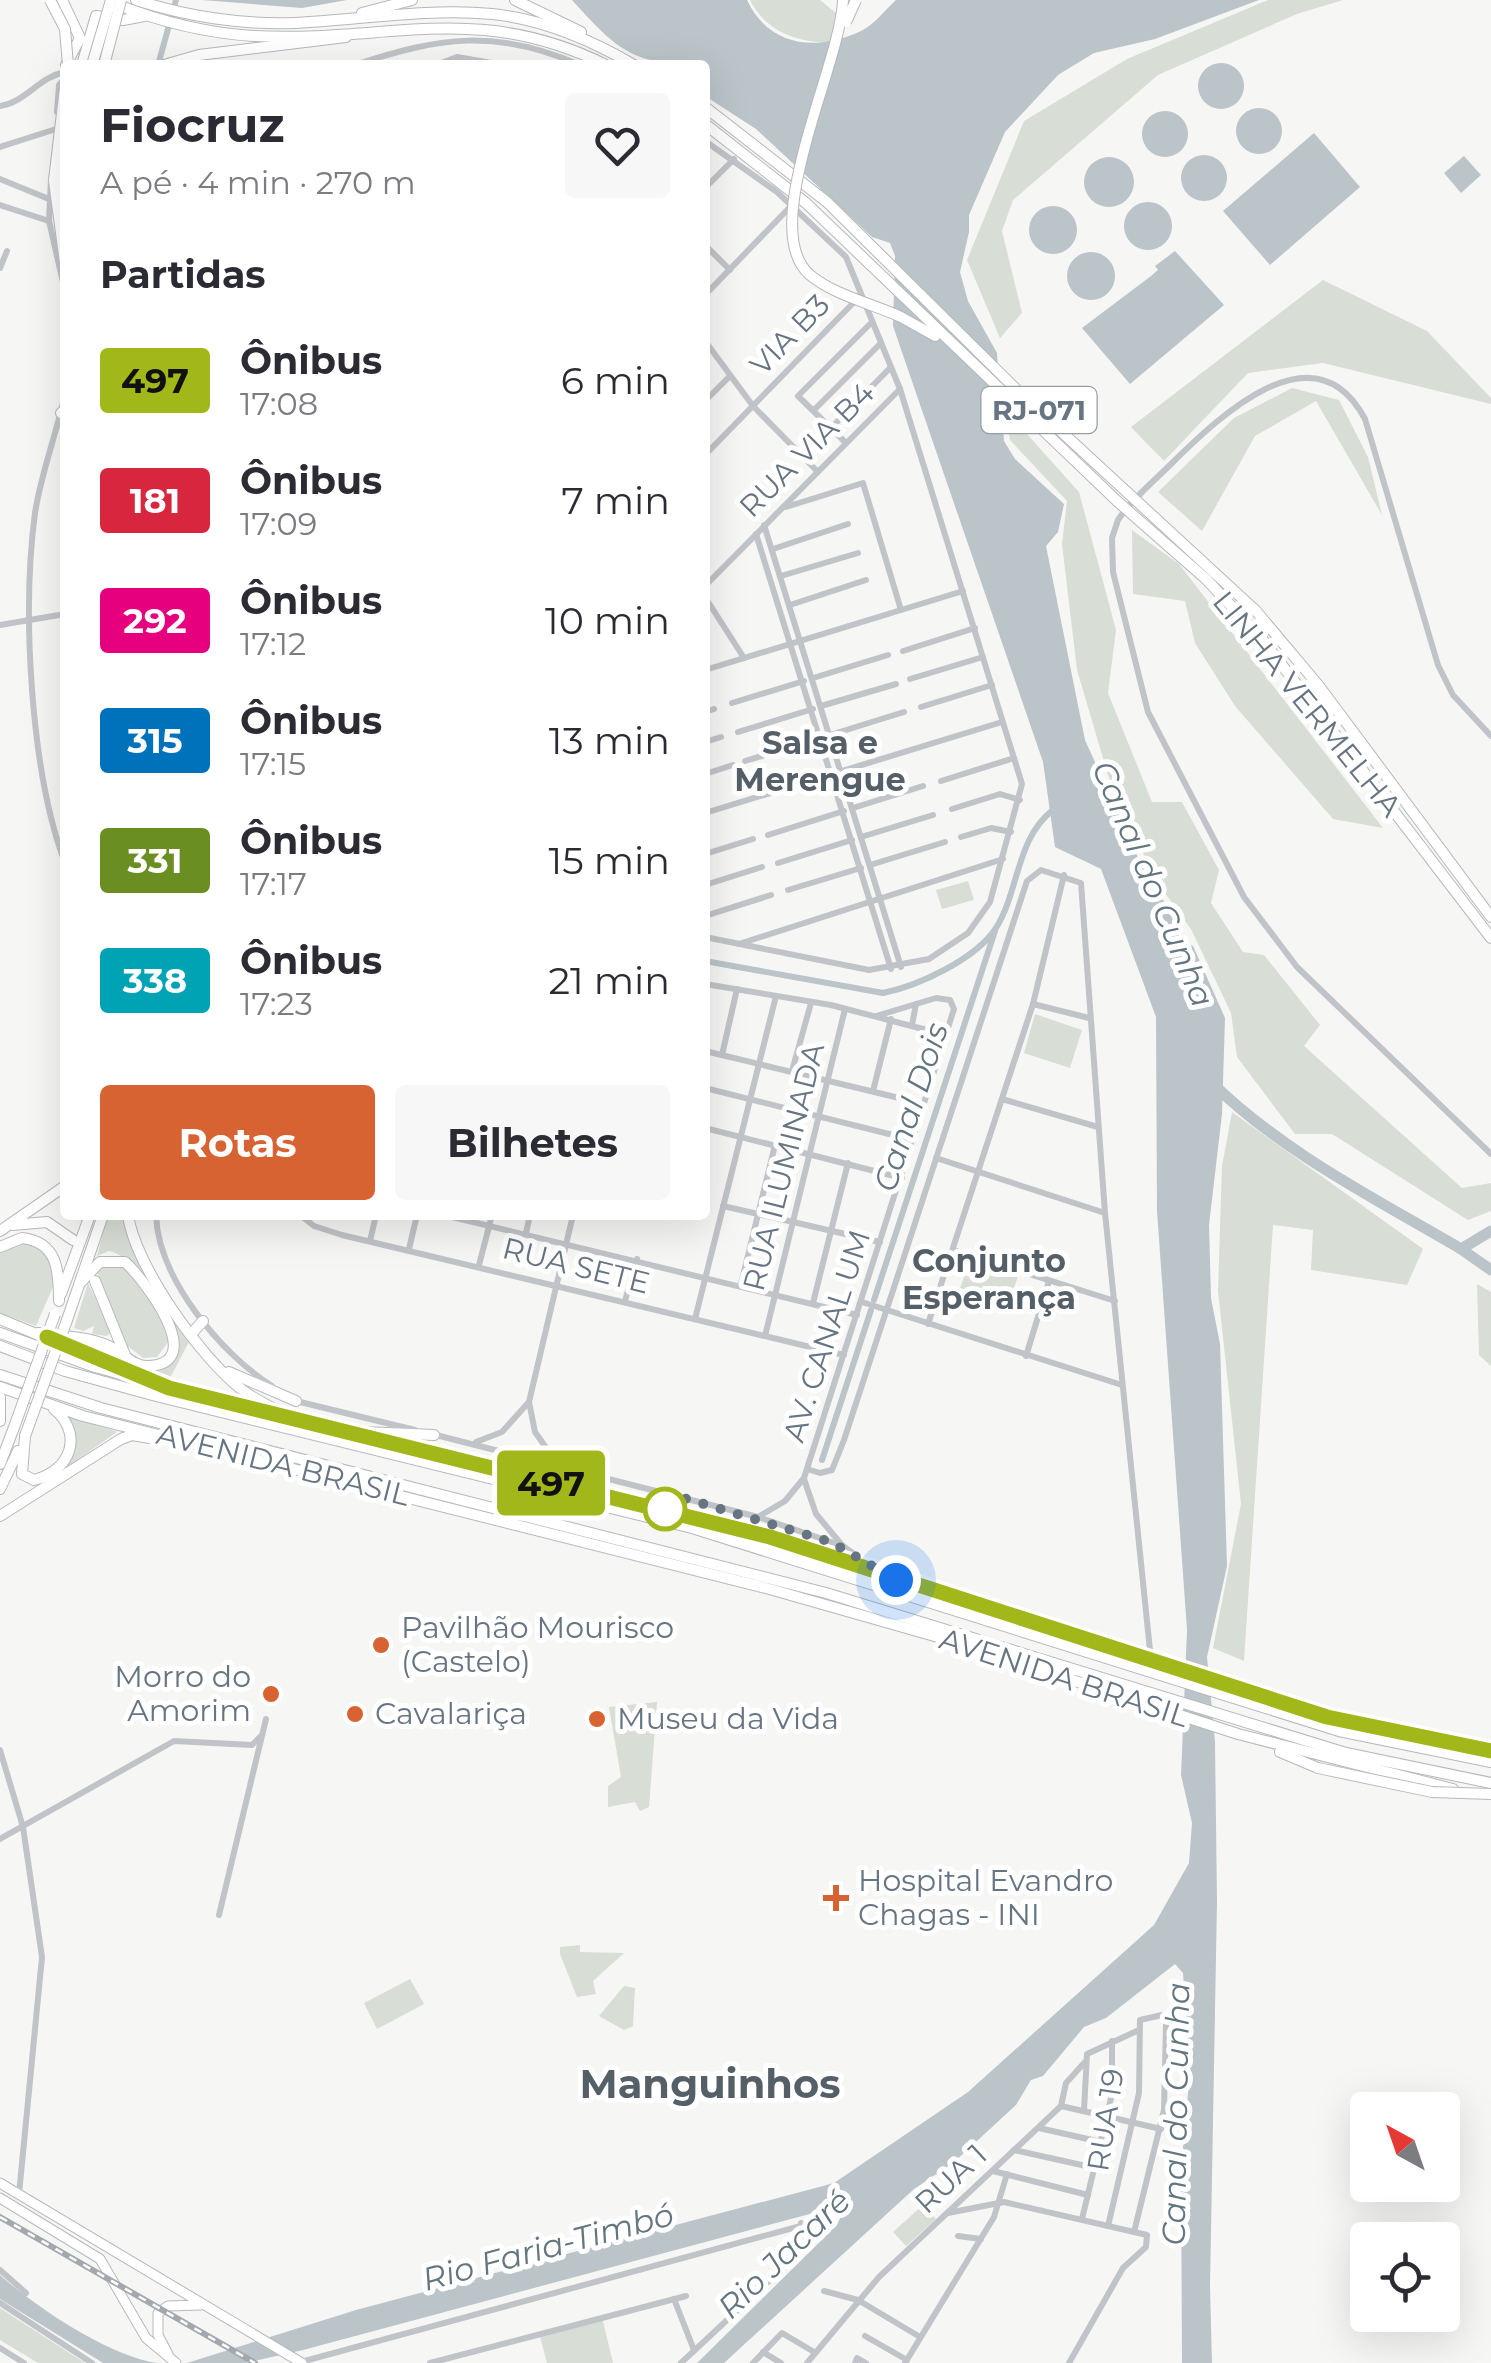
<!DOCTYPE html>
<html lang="pt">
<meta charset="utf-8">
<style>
:root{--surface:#fff;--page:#f7f7f7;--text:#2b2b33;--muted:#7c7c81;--accent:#d86332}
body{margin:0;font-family:Montserrat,sans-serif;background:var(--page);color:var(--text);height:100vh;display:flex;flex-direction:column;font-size:38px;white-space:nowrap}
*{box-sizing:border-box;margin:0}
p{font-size:32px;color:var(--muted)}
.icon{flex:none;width:55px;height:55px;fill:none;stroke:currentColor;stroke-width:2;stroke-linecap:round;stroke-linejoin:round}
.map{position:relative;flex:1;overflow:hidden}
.sheet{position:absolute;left:60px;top:60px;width:650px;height:1160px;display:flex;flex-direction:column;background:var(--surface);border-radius:10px;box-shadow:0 10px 40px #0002}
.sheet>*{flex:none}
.badge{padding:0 20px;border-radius:8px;font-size:35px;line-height:65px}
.needle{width:65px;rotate:320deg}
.controls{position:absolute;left:1350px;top:2092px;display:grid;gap:20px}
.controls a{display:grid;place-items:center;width:110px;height:110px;border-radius:10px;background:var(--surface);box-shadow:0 10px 40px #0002;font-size:50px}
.you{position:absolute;width:50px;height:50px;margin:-25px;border:8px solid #fff;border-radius:50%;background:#1a73e8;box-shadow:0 0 0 15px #1a73e833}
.map>.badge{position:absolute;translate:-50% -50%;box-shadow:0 0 0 5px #fff}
h2{padding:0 40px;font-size:38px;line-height:90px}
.round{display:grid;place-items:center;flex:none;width:105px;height:105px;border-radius:10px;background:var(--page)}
.summary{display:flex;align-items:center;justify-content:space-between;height:170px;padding:0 40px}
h1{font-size:48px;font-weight:700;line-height:75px}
.cta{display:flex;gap:20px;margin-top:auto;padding:20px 40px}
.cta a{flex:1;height:115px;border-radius:10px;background:var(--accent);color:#fff;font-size:40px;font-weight:700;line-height:115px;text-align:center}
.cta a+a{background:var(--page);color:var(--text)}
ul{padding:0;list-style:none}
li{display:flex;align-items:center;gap:30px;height:120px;padding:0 40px}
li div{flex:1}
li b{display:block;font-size:38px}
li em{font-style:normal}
li .badge{min-width:110px;font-weight:700;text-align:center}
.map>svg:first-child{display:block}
.green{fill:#d8ddd5}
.water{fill:#bac4c9}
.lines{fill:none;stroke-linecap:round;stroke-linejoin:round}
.canal{stroke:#bac4c9;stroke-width:6}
.river{stroke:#bac4c9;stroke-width:11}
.major-casing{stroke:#b5b9bd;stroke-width:11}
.highway-casing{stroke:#b5b8bb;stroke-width:12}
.minor{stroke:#c0c3c7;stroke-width:6}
.major{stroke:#fff;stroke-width:9}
.highway{stroke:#fff;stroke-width:10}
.rail-casing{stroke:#a3a8ae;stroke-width:6}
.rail{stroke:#fff;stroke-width:2.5;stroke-dasharray:8;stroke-linecap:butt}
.highway-bridge-casing{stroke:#b5b8bb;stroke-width:12;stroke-linecap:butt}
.highway-bridge{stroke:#fff;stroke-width:10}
.line-casing{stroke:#fff;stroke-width:22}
.line{stroke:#a2b719;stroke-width:15}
.walk{stroke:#677583;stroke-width:10;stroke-dasharray:0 18}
.stop-dot{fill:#fff;stroke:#a2b719;stroke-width:5}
.poi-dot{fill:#d86332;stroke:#fff;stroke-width:4}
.labels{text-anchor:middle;stroke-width:10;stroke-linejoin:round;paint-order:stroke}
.shield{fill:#fff;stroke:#959ea8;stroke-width:2.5}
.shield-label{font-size:28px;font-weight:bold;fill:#677583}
.street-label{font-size:30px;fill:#677583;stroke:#fff}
.poi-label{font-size:30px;fill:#677583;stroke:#fff;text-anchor:start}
.neighbourhood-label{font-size:32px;font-weight:bold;fill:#555f68;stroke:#fff}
.water-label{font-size:32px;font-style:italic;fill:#63767f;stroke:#fff}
.district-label{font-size:40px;font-weight:bold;fill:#555f68;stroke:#fff}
</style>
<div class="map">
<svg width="1491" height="2363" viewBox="0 0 1491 2363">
<rect width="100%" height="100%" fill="#f6f7f4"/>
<g class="green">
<path d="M 750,0 L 820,0 L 836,13 L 831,43 C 797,42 766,32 750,0 Z"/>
<polygon points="1268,0 1343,0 1297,14 1158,75 1013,200 1002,231 1022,313 1000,338 967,260 1024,121 1127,59"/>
<polygon points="1323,280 1427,331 1491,398 1491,404 1323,363 1248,373 1164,461 1131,427"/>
<polygon points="1292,388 1339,400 1368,457 1382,515 1316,401 1255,436 1202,531 1158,492 1234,418"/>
<polygon points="1002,406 1079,492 1116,630 1108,693 1152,802 1182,802 1219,870 1211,903 1243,952 1264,955 1320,1025 1304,1046 1462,1188 1491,1183 1491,1211 1468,1220 1332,1134 1295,1134 1237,1057 1231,1013 1191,929 1154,878 1108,775 1077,670 1062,544 1067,501 1010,440"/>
<polygon points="1132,530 1179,564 1383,828 1333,819 1235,706 1195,643 1185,601 1133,594"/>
<polygon points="968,881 974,900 942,909 936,890"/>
<polygon points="1035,1014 1082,1030 1070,1068 1024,1053"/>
<polygon points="1232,1112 1423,1249 1407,1285 1311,1270 1313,1230 1273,1225 1244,1661 1213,1648 1241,1504 1218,1291 1222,1166"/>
<path d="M 108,1215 L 124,1215 L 190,1340 L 169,1380 L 141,1369 L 154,1369 L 177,1348 C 182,1318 138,1257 109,1251 L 97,1256 Z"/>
<polygon points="24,1240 50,1255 55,1282 36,1326 0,1313 0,1249"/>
<polygon points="970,1260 1018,1276 1009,1304 960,1288"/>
<polygon points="101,1264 127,1266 168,1326 169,1341 157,1357 143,1358 125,1344 96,1269"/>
<polygon points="88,1283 111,1332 107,1336 92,1334 94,1326 83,1331 74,1328"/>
<polygon points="1477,1284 1491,1292 1491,1366 1479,1355"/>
<polygon points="67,1416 115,1431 117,1432 67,1467 76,1441"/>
<polygon points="657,1702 649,1807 640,1811 635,1802 608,1807 608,1786 621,1777 609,1707"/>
<polygon points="580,1945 580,1952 624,1953 593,1981 596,1994 577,1997 560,1954 560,1947"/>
<polygon points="410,1979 424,2004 377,2029 364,2003"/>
<polygon points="624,1986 635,1988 633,2026 624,2030 599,2016"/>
<polygon points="923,2205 936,2219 906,2246 893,2232"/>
<polygon points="0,2308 85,2363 38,2363 0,2340"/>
<polygon points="602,2317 613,2363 547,2363 539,2333"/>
</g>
<g class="water">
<polygon points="202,0 347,0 302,8"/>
<path d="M 572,0 L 747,0 C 769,47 817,52 861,31 C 874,25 885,10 896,0 L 1259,0 L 1155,39 L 1094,53 L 1058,75 L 1005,132 L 969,215 L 969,232 L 960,272 L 968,301 L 997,353 L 1004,441 L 1015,459 L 1064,504 L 1058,532 L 1046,546 L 1085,740 L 1146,875 L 1146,888 L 1178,911 L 1179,939 L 1193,946 L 1225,1018 L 1222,1114 L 1209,1225 L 1211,1298 L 1220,1344 L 1227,1566 L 1207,1657 L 1215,1742 L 1217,1901 L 1210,2287 L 1212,2363 L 1182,2363 L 1181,2169 L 1190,2072 L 1183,1973 L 1175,1964 L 1106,2018 L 1084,2027 L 1043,2076 L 1031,2080 L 1016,2105 L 953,2163 L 914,2189 L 724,2363 L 697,2363 L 837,2225 L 843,2212 L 817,2212 L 303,2350 L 245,2363 L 187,2363 L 356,2310 L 834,2183 L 968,2092 L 1154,1925 L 1189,1863 L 1192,1823 L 1181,1775 L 1187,1630 L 1157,1211 L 1156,1017 L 1101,869 L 1055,847 L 1043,762 L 893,326 L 895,256 L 890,243 L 872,237 L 756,129 L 705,96 L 705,65 C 633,65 619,52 572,0 Z"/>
<circle cx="1221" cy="86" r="23"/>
<circle cx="1259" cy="131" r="23"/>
<circle cx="1165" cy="134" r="23"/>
<polygon points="1314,133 1360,187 1270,265 1223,211"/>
<circle cx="1204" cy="178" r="23"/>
<polygon points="1464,156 1481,175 1461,193 1444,173"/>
<circle cx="1109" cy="182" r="25"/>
<circle cx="1148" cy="226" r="24"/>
<circle cx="1053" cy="230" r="24"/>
<polygon points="1175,251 1224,305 1130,384 1082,328 1151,276 1158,270 1155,266"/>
<circle cx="1091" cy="276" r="24"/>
<path d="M 0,2275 C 37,2308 109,2356 157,2363 L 103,2363 L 0,2299 Z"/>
</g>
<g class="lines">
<g class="canal">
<polyline points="158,65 176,0"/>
<path d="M 705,961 L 883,993 C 918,986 976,959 996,928 C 1019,892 1016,838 1053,810"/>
<polyline points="874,1300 995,931"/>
<polyline points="822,1460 871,1310"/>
</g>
<g class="river">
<path d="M 1211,1082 C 1282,1152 1376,1199 1461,1249 L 1491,1231"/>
<polyline points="1461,1249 1491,1270"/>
</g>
<g class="major-casing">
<g id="major">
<polyline points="0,2183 302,2363"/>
<polyline points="0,2198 100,2259 146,2338 176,2363"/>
<polyline points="168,2354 158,2335 158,2313 168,2306 201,2305"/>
</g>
</g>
<g class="highway-casing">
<g id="highway">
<polyline points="62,0 80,38 66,65"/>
<path d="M 136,0 C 185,16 242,25 294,23 C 359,20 426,8 492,14 C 542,19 591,40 634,65"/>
<polyline points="515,0 581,32"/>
<path d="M 113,3 C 158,21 205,33 254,36 C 388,43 475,0 606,65"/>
<polyline points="362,13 412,0"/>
<polyline points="82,65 96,16 123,20 144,16"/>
<polyline points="164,65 199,55 346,37"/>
<polyline points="65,88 54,180 65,263"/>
<polyline points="705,107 827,202"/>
<polyline points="705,124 806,203 1117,501"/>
<polyline points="60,190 65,161"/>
<polyline points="901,317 935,336"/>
<polyline points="61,413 65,410"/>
<polyline points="1256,611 1319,686 1491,917"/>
<polyline points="1262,639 1491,938"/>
<path d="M 128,1215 C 135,1265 200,1357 240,1388 C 253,1399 271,1407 286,1415"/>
<polyline points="13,1225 47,1222 73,1240"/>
<polyline points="0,1231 65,1186"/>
<path d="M 0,1247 L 22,1238 C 58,1242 59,1271 59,1301"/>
<polyline points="95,1281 125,1355"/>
<polyline points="61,1294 90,1215"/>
<polyline points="0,1319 124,1370"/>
<polyline points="67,1320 103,1215"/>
<polyline points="0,1333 95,1367 300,1423 770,1537 1327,1717 1491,1751"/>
<path d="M 38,1333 C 62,1337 93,1336 114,1349 C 125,1355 135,1367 148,1366 C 210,1364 143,1278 125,1262 L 100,1262 L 80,1283"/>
<polyline points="191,1334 203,1321"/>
<polyline points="0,1346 65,1371 156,1396 692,1528 1339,1731 1491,1762"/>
<polyline points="229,1372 296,1401"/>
<polyline points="0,1375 101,1408 826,1593 1346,1753 1491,1783"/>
<polyline points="0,1387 83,1416 766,1588 952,1641 1238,1734 1453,1789"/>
<polyline points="0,1397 0,1421"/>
<polyline points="364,1432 434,1435"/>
<path d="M 25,1436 L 22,1474 L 34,1480 C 71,1471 84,1434 54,1409"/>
<polyline points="0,1464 13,1430"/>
<polyline points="0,1489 18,1451"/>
<polyline points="0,1516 121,1439 132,1435 156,1439"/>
<polyline points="1280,1752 1318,1768"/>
</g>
</g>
<g class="minor">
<path d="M 355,65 C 439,37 496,28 580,65"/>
<polyline points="436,65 457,57 503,65"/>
<path d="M 0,106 C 26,102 39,77 65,72"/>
<polyline points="57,112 59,85 65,78"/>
<polyline points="705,141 777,192 846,257 900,389 1022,784 990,902 968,933 929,959 869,970 705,937"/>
<polyline points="0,147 56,129"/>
<polyline points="0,179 49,199"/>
<polyline points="51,180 49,221 65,291"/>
<polyline points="705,188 734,159"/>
<polyline points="0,205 49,221"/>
<polyline points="705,245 730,270"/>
<polyline points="0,268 7,251"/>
<polyline points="705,295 791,206"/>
<polyline points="705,341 753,406 817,471"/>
<path d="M 65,393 C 57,433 41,473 35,513 C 22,610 30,770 65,863"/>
<polyline points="705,401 730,376"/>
<polyline points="814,410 880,344"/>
<polyline points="831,428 891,367"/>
<polyline points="845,442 798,396 870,324"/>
<polyline points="705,455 858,298"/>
<polyline points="786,507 863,483 901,610"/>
<polyline points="764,525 901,967"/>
<polyline points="756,534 891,969"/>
<polyline points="773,549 848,524"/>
<polyline points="781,576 858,553"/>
<polyline points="705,586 900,389"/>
<polyline points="705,597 744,658"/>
<polyline points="790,605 866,580"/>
<polyline points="0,625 65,614"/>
<polyline points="903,651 975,628"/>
<polyline points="705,670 963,591"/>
<polyline points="813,678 888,655"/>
<polyline points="910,679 983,657"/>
<polyline points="732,703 804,681"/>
<polyline points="821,706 896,684"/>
<polyline points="921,707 992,685"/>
<polyline points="705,712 714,709"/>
<polyline points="738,732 813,709"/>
<polyline points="830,735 904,712"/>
<path d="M 1491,736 L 1453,695 L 1438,665 L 1365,419 C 1314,323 1217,419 1171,464 C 1153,482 1132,499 1118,520 L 1112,538 L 1113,572 L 1148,712 L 1244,897 L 1297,967 L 1491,1154"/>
<polyline points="705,742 721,737"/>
<polyline points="745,761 821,738"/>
<polyline points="705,774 733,765"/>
<polyline points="941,781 1014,758"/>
<polyline points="853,808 923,786"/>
<polyline points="952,809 1000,794 1020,800"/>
<polyline points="705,813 1002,722"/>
<polyline points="768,835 844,811"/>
<polyline points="861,837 933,815"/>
<polyline points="961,837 991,828 1011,832"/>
<polyline points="705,854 753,839"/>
<polyline points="778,863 852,840"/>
<polyline points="870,865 945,842"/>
<polyline points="705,885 762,867"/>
<polyline points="788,890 861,868"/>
<polyline points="705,916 771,895"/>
<polyline points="739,944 1003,859"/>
<polyline points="705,984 831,1005 946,1035"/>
<polyline points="1033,1004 1089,1018"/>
<polyline points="912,1025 916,1004"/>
<polyline points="705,1051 924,1104"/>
<polyline points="722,1055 737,989"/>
<polyline points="792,1071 811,1003"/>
<polyline points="705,1088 913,1140"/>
<polyline points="873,1091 891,1019"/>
<polyline points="1002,1099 1098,1127"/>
<polyline points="705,1128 902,1178"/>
<polyline points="936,1158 1105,1213"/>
<polyline points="723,1206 880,1242"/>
<path d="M 156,1215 C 158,1278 221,1354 272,1386"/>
<polyline points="300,1215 314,1226 342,1235 844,1355"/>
<polyline points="444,1215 857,1315"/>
<polyline points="526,1233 530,1215"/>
<polyline points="370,1241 376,1215"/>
<polyline points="409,1249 417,1215"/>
<polyline points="953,1250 1115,1301"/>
<polyline points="479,1265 492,1215"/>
<polyline points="741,1284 775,1145"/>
<polyline points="625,1301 637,1259"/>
<polyline points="862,1302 1122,1385"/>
<polyline points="813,1303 848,1163"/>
<polyline points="695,1319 776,996"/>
<polyline points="928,1324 1033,1004 1064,875"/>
<polyline points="765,1336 845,1009"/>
<polyline points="1026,1356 1049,1281"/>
<polyline points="296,1401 415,1430"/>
<polyline points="432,1434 758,1517 843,1546 872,1567"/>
<polyline points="476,1442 502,1432 528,1403"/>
<polyline points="559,1466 535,1432 529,1402 573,1215"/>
<polyline points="807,1469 820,1473 832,1470 844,1440 1027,881 1041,870 1081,883 1105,1213 1151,1660"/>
<polyline points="804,1479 816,1514 842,1545"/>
<polyline points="758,1517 785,1501 804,1478 954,1009 950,1000 936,998 876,1016"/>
<polyline points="0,1750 23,1827 42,1957 19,2194"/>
<polyline points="0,1839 174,1741 252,1745 262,1735"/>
<polyline points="219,1915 266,1719"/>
<polyline points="1061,2106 1066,2083 1085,2062"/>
<polyline points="1084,2110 1087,2054 1139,2030"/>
<polyline points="1039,2128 1101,2142"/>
<polyline points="1014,2150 1095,2168"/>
<polyline points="993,2171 1088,2195"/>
<polyline points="948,2213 1004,2202 1147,2235 1146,2247 1123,2268 1069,2363"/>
<polyline points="1082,2219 1112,2094 1112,2041"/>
<polyline points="801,2223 808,2242"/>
<polyline points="1108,2226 1139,2093 1140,2020 1162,2015 1166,2024 1164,2110 1134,2232"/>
<polyline points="958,2236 981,2239"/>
<polyline points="0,2270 26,2293"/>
<polyline points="824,2291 858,2300 920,2337"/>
<polyline points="674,2299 694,2350"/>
<polyline points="0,2303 92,2363"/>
<polyline points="865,2336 907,2360"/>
<polyline points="0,2348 24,2363"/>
<polyline points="763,2352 781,2363"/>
<polyline points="301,2362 830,2218"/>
<polyline points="430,2363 686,2296"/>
<polyline points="681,2363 830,2224 830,2218"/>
<polyline points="753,2363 782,2333 814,2352"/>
<polyline points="807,2363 879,2277 1061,2106 1161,2129"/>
<polyline points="855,2363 857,2358 866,2363"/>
<polyline points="905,2363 994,2217 1007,2174"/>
</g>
<use href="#major" class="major"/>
<use href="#highway" class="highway"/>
<g class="rail-casing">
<polyline id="rail" points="0,2217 255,2363"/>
</g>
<use href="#rail" class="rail"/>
<g class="highway-bridge-casing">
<g id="highway-bridge">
<polyline points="50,0 65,29 68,65"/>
<path d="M 843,0 C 841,64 756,229 810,275 C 834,295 873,304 901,317"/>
<polyline points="846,22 856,0"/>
<polyline points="92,65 111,0"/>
<polyline points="104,65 121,0"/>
<polyline points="827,202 1027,400 1256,611"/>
<polyline points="1117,501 1206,579 1262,639"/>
<polyline points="13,1430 55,1314"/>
<polyline points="25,1436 67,1320"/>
<polyline points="1318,1768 1432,1792 1491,1794"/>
</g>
</g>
<use href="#highway-bridge" class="highway-bridge"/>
</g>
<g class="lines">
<g class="line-casing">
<polyline id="line" points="47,1337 169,1388 770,1537 1327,1717 1491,1751"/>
</g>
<use href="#line" class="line"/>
<polyline class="walk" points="665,1509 667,1493 831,1542 896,1580"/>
</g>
<circle class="stop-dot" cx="665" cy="1509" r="20"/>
<g class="poi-dot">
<circle cx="381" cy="1645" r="10"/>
<circle cx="271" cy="1694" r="10"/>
<circle cx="355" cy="1714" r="10"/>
<circle cx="597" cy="1719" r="10"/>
<path d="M831 1883h10v10h10v10h-10v10h-10v-10h-10v-10h10z"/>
</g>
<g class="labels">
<rect class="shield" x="981.5" y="387" width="115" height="46" rx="8"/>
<g class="shield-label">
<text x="1039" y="420">RJ-071</text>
</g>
<g class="street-label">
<text transform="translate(790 335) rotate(-46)" y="10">VIA B3</text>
<text transform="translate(807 450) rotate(-45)" y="10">RUA VIA B4</text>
<text transform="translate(1307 704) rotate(51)" y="10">LINHA VERMELHA</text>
<text transform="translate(784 1167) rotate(-76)" y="10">RUA ILUMINADA</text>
<text transform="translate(576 1266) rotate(14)" y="10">RUA SETE</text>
<text transform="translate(827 1336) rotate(-72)" y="10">AV. CANAL UM</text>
<text transform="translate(283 1465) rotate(14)" y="10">AVENIDA BRASIL</text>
<text transform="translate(1064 1678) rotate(18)" y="10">AVENIDA BRASIL</text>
<text transform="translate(1106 2120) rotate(-81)" y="10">RUA 19</text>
<text transform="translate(951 2179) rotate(-43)" y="10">RUA 1</text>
</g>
<g class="poi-label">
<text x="401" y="1638">Pavilhão Mourisco<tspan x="401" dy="34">(Castelo)</tspan></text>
<text x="251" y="1687" text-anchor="end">Morro do<tspan x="251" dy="34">Amorim</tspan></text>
<text x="375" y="1724">Cavalariça</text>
<text x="617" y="1729">Museu da Vida</text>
<text x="858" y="1891">Hospital Evandro<tspan x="858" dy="34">Chagas - INI</tspan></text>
</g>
<g class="neighbourhood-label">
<text x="820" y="754">Salsa e<tspan x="820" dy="37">Merengue</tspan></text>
<text x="989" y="1272">Conjunto<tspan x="989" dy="37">Esperança</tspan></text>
</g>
<g class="water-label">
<text transform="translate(1153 884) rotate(67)" y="11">Canal do Cunha</text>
<text transform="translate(911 1107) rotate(-72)" y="11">Canal Dois</text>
<text transform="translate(1176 2114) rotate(-89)" y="11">Canal do Cunha</text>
<text transform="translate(548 2247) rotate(-15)" y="11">Rio Faria-Timbó</text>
<text transform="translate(784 2254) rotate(-44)" y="11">Rio Jacaré</text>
</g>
<g class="district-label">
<text x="710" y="2098">Manguinhos</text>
</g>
</g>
</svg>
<div class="controls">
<a><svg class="needle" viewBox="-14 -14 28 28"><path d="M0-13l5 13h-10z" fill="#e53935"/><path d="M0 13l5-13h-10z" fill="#7c7c81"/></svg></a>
<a><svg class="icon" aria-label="locate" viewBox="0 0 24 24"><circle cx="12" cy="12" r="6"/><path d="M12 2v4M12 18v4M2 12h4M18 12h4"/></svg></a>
</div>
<div class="you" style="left:896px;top:1580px"></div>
<b class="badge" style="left:551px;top:1483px;background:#a2b719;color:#111">497</b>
<section class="sheet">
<div class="summary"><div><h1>Fiocruz</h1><p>A pé · 4 min · 270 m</p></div><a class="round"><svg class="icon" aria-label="heart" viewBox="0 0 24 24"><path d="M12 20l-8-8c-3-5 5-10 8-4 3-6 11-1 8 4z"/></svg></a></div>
<h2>Partidas</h2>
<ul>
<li><span class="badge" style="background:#a2b719;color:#111">497</span><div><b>Ônibus</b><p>17:08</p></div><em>6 min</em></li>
<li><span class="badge" style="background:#d7263d;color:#fff">181</span><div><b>Ônibus</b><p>17:09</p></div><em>7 min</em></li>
<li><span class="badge" style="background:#e6007e;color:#fff">292</span><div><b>Ônibus</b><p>17:12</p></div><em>10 min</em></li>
<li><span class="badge" style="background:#0072bc;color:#fff">315</span><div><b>Ônibus</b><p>17:15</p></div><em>13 min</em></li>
<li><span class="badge" style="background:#6b8e23;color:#fff">331</span><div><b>Ônibus</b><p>17:17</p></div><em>15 min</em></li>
<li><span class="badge" style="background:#00a3b4;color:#fff">338</span><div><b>Ônibus</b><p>17:23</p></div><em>21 min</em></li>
</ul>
<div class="cta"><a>Rotas</a><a>Bilhetes</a></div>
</section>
</div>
